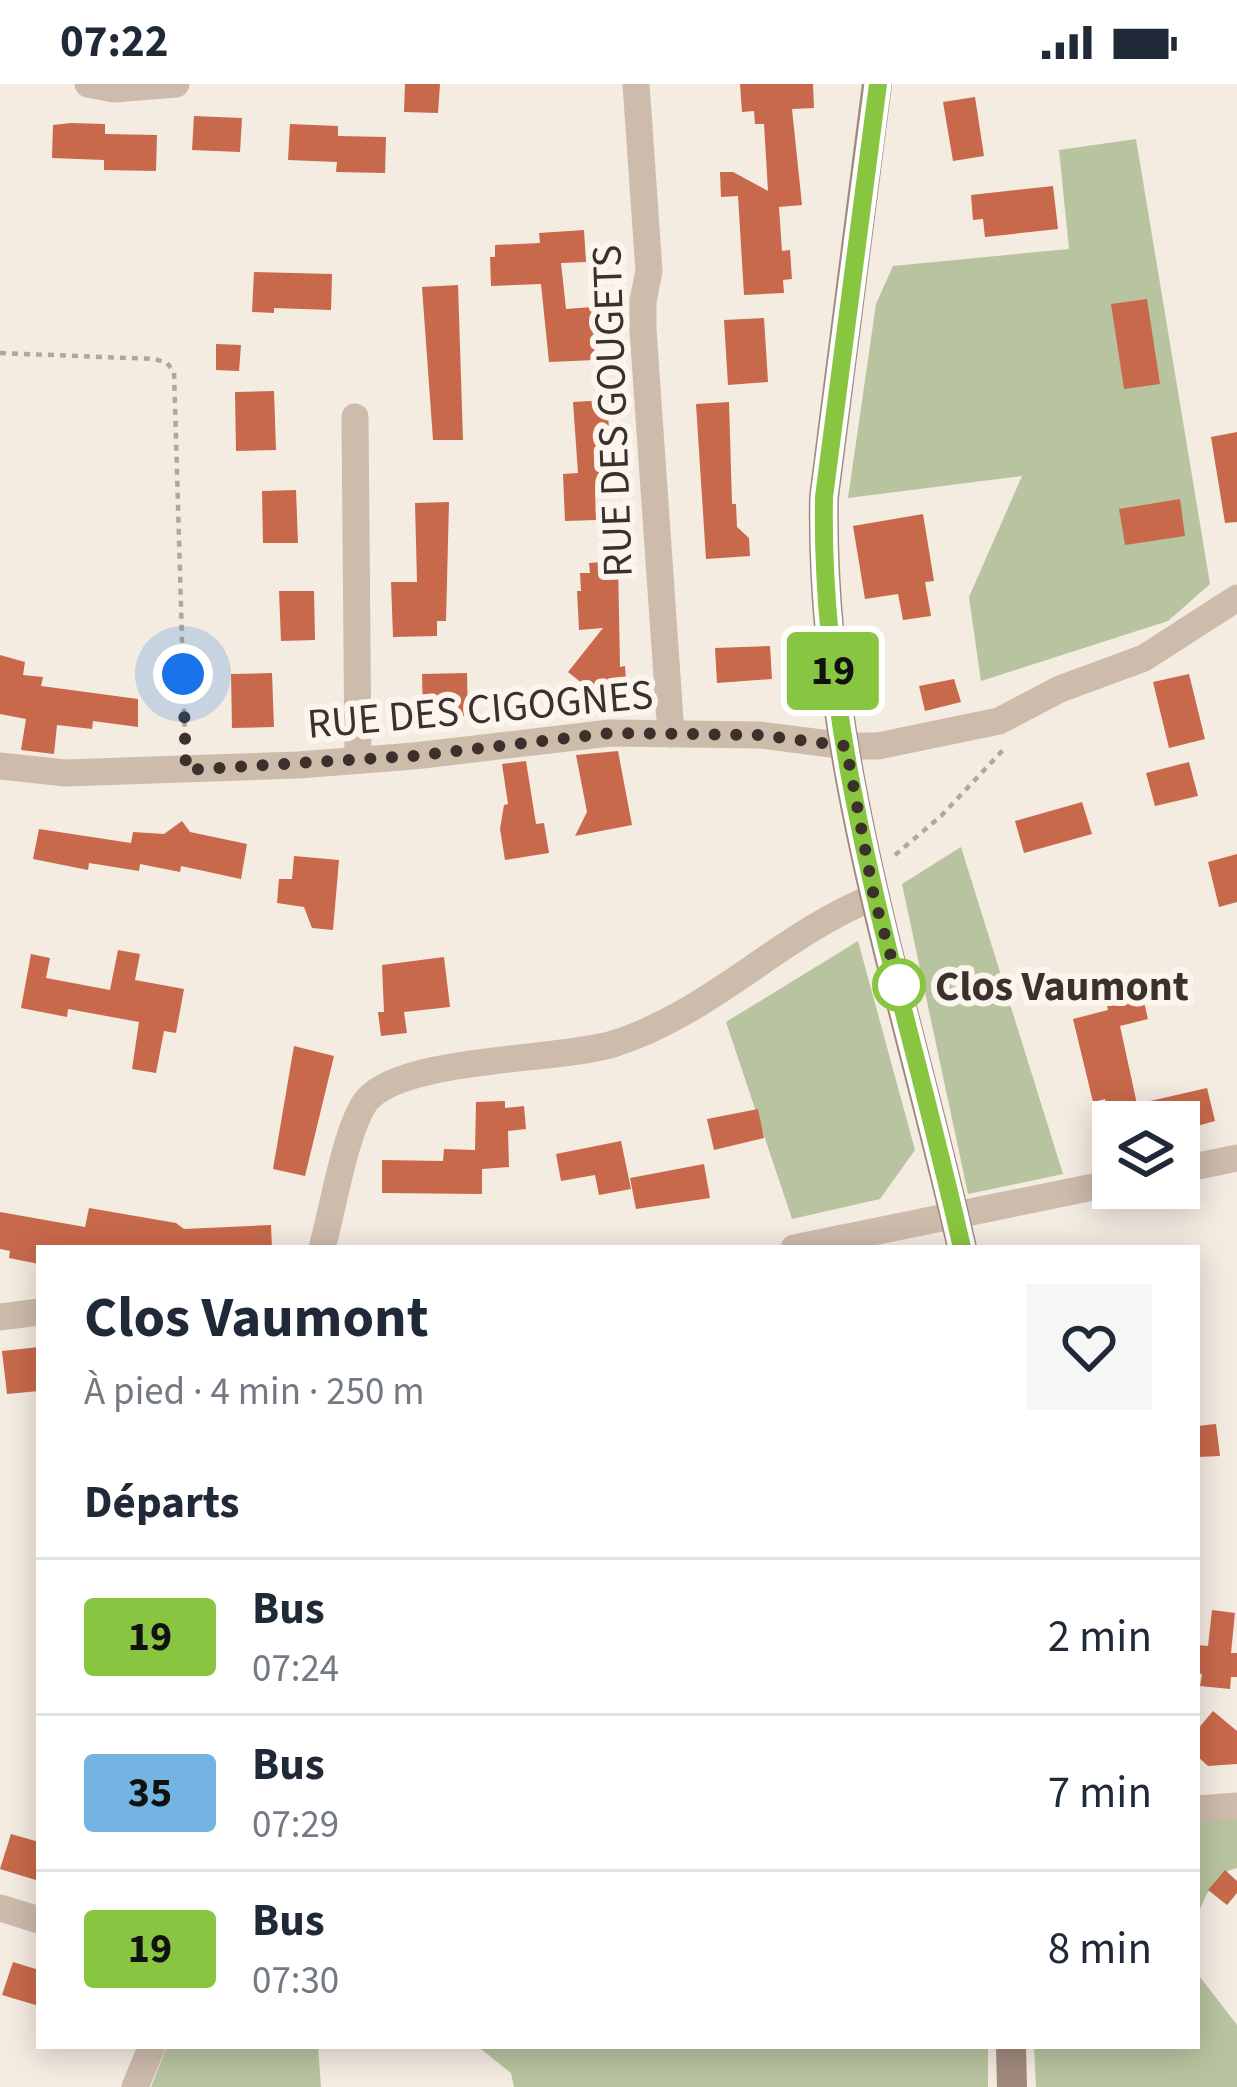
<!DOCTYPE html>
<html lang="fr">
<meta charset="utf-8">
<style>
:root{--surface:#fff;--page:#f6f6f7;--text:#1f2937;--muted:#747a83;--line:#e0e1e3}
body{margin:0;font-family:"Source Sans 3",sans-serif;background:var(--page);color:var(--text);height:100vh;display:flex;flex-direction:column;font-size:45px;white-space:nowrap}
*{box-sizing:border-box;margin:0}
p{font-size:39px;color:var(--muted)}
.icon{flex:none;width:66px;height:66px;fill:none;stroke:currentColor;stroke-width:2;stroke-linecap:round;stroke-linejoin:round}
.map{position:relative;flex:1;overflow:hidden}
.side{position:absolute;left:36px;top:1161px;width:1164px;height:804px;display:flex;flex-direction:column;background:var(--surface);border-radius:0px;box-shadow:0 6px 30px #0003}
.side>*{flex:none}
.badge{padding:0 24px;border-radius:9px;font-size:42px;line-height:78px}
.buttons{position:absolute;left:1092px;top:1017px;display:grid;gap:24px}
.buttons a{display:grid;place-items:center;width:108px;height:108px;border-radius:0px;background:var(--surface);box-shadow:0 6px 30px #0003;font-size:60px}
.you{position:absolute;width:60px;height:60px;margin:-30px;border:9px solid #fff;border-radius:50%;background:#1a73e8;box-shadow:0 0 0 18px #1a73e833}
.map>.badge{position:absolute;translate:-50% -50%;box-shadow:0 0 0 6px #fff}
h2{padding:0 48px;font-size:45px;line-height:108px}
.round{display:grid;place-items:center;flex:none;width:126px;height:126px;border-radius:0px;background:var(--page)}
.overview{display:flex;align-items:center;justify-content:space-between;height:204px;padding:0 48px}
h1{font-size:57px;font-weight:700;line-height:90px}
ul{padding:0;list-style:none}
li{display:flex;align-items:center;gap:36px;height:156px;padding:0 48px;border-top:3px solid var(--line)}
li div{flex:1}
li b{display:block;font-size:45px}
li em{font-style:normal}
li .badge{min-width:132px;font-weight:700;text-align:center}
.status{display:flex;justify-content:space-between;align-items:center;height:84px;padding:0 60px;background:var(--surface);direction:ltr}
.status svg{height:33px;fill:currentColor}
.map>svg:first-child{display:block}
.green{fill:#b8c4a0}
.building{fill:#c8694b}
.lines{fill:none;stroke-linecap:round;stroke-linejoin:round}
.path{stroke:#b9a596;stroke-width:4.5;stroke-dasharray:6 6;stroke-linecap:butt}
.minor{stroke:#cdbbac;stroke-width:27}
.secondary{stroke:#a18a7d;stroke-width:30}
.line-casing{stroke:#fff;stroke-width:27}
.line{stroke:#88c540;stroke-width:18}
.walk{stroke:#3b302b;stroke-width:12;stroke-dasharray:0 21.6}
.stop-dot{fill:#fff;stroke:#88c540;stroke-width:6}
.labels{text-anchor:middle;stroke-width:12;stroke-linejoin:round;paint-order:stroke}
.street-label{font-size:42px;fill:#3b302b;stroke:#fbf5ee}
.stop-label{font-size:42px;font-weight:bold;fill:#3b302b;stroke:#fbf5ee;text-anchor:start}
</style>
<div class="status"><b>07:22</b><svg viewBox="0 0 49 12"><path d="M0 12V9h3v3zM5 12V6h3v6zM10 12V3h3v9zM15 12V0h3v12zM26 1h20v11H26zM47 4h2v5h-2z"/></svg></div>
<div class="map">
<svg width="1237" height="2003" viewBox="0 0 1237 2003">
<rect width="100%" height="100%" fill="#f4ebe1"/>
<g class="green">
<polygon points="1136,55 1210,500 1168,537 981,597 969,513 1022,392 848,414 876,220 893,182 1069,165 1059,66"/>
<polygon points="961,763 1063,1090 968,1110 902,800"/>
<polygon points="858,857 915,1066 880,1115 792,1135 726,938"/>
<path d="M 1237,1732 L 1237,1784 C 1213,1789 1206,1812 1197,1832 L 1197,1735 Z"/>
<polygon points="1197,1889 1237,1941 1237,2003 1036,2003 1034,1962 1197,1962"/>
<polygon points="167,1962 318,1962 321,2003 151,2003"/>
<polygon points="477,1962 988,1962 988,2003 514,2003 511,1989"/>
</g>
<g class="building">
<polygon points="405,0 440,0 438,29 404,28"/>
<polygon points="740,0 813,0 814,24 792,25 802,121 779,123 782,167 790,166 792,195 783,196 784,209 744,211 738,112 721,113 720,88 733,88 768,107 764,40 755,40 754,27 742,28"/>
<polygon points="975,13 984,72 953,77 943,18"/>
<polygon points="194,32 242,34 240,68 192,66"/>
<polygon points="71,39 105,40 105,50 157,51 156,87 104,86 104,76 52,74 53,41"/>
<polygon points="290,40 338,42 338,52 386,53 385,89 336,88 337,78 288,76"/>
<polygon points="1053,102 1058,145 985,153 983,135 973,136 971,111"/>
<polygon points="584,146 586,178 561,179 566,225 592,223 595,276 549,278 541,200 491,202 490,173 495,173 495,161 540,159 539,149"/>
<polygon points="254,188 332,190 331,226 274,224 274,229 252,228"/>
<polygon points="458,201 463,356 433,356 422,203"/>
<polygon points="1147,215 1160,300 1124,305 1111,220"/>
<polygon points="764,234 768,298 728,301 724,236"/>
<polygon points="216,260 241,261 239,287 216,286"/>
<polygon points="274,307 276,366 236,367 235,308"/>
<polygon points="607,316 610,359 598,360 600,407 595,407 596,436 565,437 563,390 578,389 573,318"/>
<polygon points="729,318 732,420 736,420 737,443 749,454 750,472 706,475 696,320"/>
<polygon points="1237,348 1237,438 1225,439 1211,353"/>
<polygon points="296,406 298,459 263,459 262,407"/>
<polygon points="1180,415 1185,452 1125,461 1119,425"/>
<polygon points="449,418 446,537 437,537 437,552 393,553 391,498 417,498 415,419"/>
<polygon points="923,430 934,497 925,498 931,532 903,536 898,510 865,515 853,442"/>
<polygon points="618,477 620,583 625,582 627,610 598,612 568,588 603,544 579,546 577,507 581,507 580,489 590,489 589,479"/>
<polygon points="279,507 314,507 315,556 281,557"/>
<polygon points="770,562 772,595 717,599 715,564"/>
<polygon points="0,571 25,578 23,591 43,593 41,602 138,615 138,643 93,637 92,645 57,641 54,670 21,666 26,635 0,630"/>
<polygon points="272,589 274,643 232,644 231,590"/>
<polygon points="467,589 468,632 423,632 422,590"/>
<polygon points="1189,590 1205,655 1169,664 1153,598"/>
<polygon points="954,595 961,618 925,627 919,602"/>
<polygon points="618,667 632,741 575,752 587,728 576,671"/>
<polygon points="526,677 536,740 544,739 549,769 505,776 500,745 504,721 508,720 502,680"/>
<polygon points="1189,678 1198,712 1155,722 1146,689"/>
<polygon points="1082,718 1092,750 1024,769 1015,737"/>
<polygon points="182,737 190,748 247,760 241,795 181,782 180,788 140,780 139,787 89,779 88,786 33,775 39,745 131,759 133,748 164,750"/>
<polygon points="1237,770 1237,818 1219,823 1208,778"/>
<polygon points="294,772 339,776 333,846 312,844 304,823 277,819 279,795 292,795"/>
<polygon points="118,866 140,870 135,896 184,905 176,949 164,947 156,989 132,985 139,938 68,925 67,933 21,924 31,870 50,874 46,894 110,906"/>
<polygon points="444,873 450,923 404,928 407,949 381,952 378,928 384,928 382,881"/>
<polygon points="1140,901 1148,935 1120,942 1137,1020 1207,1004 1215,1037 1190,1044 1188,1038 1096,1038 1095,1030 1108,1027 1105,1015 1093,1018 1073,935 1108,926 1104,910"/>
<polygon points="294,962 334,972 305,1092 273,1085"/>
<polygon points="505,1017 505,1024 524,1022 526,1045 508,1047 509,1083 482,1085 482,1110 382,1109 382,1076 443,1077 444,1065 475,1066 476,1018"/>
<polygon points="758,1025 764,1054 714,1066 707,1035"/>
<polygon points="621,1057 631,1105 599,1111 595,1091 561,1097 556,1070"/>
<polygon points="704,1080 710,1114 636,1125 630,1094"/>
<polygon points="89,1124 176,1139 184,1145 271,1141 272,1164 39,1164 39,1180 9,1174 10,1167 0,1165 0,1128 85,1143"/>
<polygon points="39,1263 39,1307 7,1310 2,1267"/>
<polygon points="1216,1340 1220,1372 1197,1373 1197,1342"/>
<polygon points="1212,1526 1235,1529 1231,1569 1237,1569 1237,1593 1231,1593 1230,1605 1200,1602 1202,1590 1197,1589 1197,1561 1208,1562"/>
<polygon points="1213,1627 1237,1647 1237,1680 1208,1682 1197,1672 1197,1646"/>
<polygon points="11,1750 39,1758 39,1797 0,1785"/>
<polygon points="1225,1786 1237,1797 1237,1809 1227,1821 1208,1806"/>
<polygon points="13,1878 39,1886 39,1922 2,1911"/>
</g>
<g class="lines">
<g class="path">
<polyline points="0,269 155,275 167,279 174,288 185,656"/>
<polyline points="895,771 941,732 1003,666"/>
</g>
<g class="minor">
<polyline points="88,0 114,5 176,0"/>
<polyline points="636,0 649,187 643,217 643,246 671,650"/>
<polyline points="355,333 358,676"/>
<polyline points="0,682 65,689 298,681 414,672 610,649 760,651 846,662 878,662 999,637 1060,605 1144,574 1237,514"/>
<polyline points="1179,1086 1237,1074"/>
<path d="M 322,1164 C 332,1129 346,1042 367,1016 C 404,973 556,977 613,960 C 710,930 781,850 874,813"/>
<polyline points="794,1164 1113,1099"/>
<polyline points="0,1233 39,1228"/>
<polyline points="1197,1725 1237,1722"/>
<polyline points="0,1824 39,1836"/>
<polyline points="135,2003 152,1962"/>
</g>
<g class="secondary">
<path d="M 877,0 L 824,413 C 819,669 906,917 962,1164"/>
<polyline points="1011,1962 1012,2003"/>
</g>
</g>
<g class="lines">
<g class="line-casing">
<path id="line" d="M 878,0 L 824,413 C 819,669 907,916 962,1164"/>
</g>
<use href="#line" class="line"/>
<polyline class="walk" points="183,590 186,686 413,672 610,649 760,651 846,662 874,813 899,901"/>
</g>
<circle class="stop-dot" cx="899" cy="901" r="24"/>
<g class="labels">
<g class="street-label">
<text transform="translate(611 327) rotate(-92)" y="15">RUE DES GOUGETS</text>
<text transform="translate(480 624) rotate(-5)" y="15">RUE DES CIGOGNES</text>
</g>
<g class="stop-label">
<text x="935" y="916">Clos Vaumont</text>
</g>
</g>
</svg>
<div class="buttons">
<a><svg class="icon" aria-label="layers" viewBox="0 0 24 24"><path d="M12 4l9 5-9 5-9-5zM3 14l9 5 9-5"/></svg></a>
</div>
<div class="you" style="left:183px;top:590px"></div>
<b class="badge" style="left:833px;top:587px;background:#88c540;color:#111">19</b>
<section class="side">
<div class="overview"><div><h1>Clos Vaumont</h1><p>À pied · 4 min · 250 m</p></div><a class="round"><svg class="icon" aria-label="heart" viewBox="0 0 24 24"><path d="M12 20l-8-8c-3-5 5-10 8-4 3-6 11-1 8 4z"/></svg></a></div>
<h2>Départs</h2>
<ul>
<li><span class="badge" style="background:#88c540;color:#111">19</span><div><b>Bus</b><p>07:24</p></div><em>2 min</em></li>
<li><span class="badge" style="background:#73b4e2;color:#111">35</span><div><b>Bus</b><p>07:29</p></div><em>7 min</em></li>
<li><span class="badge" style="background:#88c540;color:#111">19</span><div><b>Bus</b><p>07:30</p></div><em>8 min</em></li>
</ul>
</section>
</div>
